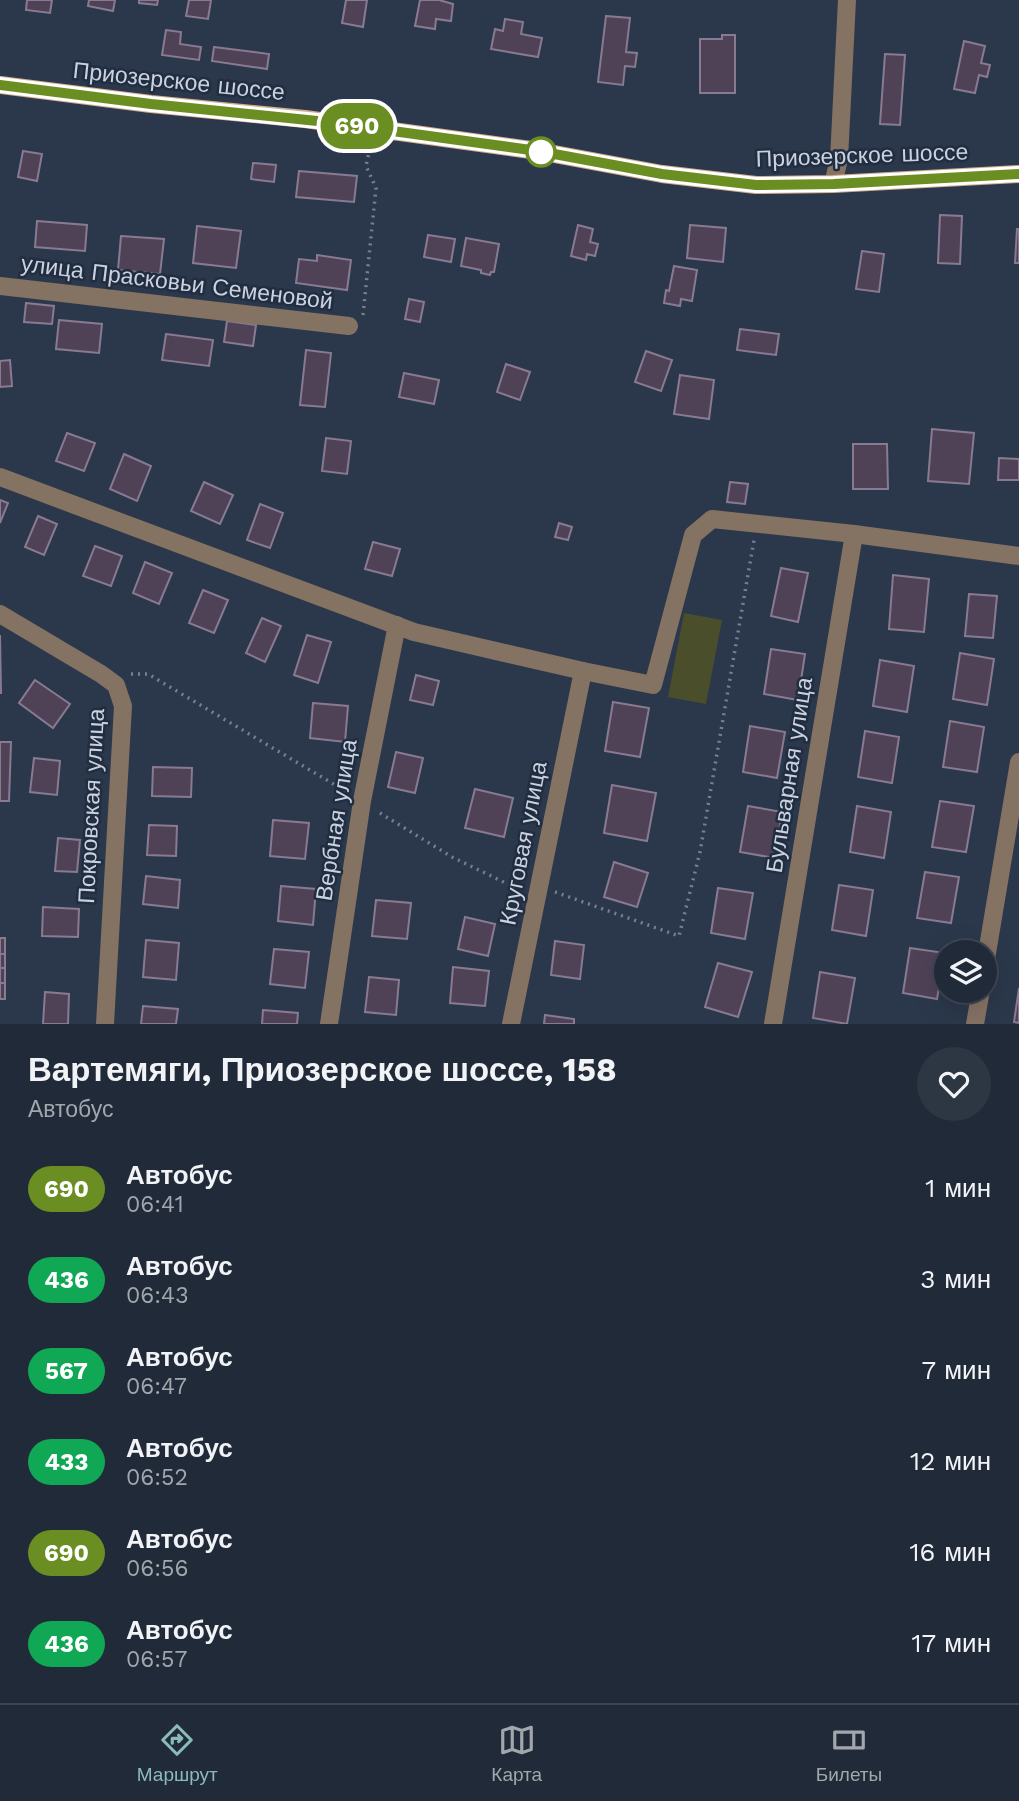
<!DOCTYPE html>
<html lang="ru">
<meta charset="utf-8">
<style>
:root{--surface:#202a38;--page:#2d3643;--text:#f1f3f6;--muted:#a2a7ae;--line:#3d4653;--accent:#8bbbb9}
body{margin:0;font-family:"Work Sans",sans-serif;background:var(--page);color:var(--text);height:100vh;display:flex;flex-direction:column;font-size:26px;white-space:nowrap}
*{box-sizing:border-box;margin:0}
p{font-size:23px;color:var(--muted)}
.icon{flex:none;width:38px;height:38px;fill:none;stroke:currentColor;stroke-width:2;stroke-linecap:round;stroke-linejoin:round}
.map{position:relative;height:1024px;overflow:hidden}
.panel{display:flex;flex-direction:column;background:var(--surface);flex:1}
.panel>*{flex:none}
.badge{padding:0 14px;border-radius:23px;font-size:24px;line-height:46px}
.controls{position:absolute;left:934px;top:940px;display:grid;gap:14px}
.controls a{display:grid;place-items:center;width:63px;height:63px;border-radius:50%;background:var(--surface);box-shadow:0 7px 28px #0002,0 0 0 2px var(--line);font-size:35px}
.map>.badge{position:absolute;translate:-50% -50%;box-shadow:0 0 0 4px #fff}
.round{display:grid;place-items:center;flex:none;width:74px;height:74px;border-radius:37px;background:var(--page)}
.head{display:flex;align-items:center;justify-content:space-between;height:119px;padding:0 28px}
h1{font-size:33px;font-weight:700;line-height:52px}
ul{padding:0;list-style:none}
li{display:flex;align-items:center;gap:21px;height:91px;padding:0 28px}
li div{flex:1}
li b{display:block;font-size:26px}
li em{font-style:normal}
li .badge{min-width:77px;font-weight:700;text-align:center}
.tabs{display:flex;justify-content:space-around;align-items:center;height:98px;border-top:2px solid var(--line);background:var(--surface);font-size:19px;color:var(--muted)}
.tabs a{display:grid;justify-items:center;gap:4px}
.tabs .selected{color:var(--accent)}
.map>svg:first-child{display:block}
.green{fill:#4b4e2b}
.building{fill:#4f4257;stroke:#887a91;stroke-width:2}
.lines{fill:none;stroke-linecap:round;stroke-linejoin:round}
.path{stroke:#758090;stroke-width:3.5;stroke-dasharray:2 5;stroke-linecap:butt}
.minor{stroke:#847263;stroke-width:18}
.major{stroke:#d1ac8d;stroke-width:18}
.line-casing{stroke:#fff;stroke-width:16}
.line{stroke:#6b8e23;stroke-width:10}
.stop-dot{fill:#fff;stroke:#6b8e23;stroke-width:3.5}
.labels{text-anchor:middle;stroke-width:5;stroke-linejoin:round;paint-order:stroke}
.street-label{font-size:23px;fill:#cad2df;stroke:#212d40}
</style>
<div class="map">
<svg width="1019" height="1024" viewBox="0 0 1019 1024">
<rect width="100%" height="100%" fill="#2b384b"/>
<polygon class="green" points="684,613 722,620 706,704 668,697"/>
<g class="building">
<polygon points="27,0 52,0 50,13 26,10"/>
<polygon points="89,0 115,0 113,11 88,6"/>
<polygon points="139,0 158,0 157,5 139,3"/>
<polygon points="189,0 211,0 208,19 186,16"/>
<polygon points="346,0 367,0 363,27 342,23"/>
<polygon points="420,0 439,0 453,4 451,21 436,19 435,29 415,26"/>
<polygon points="606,16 630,18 626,52 637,53 635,67 625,66 623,85 598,82"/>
<polygon points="505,19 523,22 521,34 542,38 538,57 491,49 495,29 503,31"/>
<polygon points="166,30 181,32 180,44 201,47 199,60 162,55"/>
<polygon points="722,35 735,35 735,93 700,93 700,39 722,39"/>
<polygon points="964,41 985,46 981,63 990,65 987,77 979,75 975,93 954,89"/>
<polygon points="214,47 269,54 267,69 212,61"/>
<polygon points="885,54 905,55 900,125 880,124"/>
<polygon points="23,151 42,154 37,181 18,177"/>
<polygon points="253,163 276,165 274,182 251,179"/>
<polygon points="299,171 357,176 354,202 296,197"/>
<polygon points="940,215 962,216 960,264 938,263"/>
<polygon points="37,221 87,225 85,251 35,247"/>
<polygon points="578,225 593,229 590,242 598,244 595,256 587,254 586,260 571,256"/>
<polygon points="690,225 726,228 723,262 687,258"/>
<polygon points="197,226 241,231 236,268 193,263"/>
<polygon points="1017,229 1019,229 1019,263 1015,263"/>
<polygon points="428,235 455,239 451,262 424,257"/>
<polygon points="121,236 164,239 160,274 118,270"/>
<polygon points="466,238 499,244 494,272 491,272 490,275 481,273 481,270 461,266"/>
<polygon points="862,251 884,254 879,292 856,289"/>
<polygon points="317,255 351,260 347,290 296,283 299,259 317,261"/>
<polygon points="674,266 697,270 692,301 681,299 680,306 664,303 666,290 669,291"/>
<polygon points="409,299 424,302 420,322 405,319"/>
<polygon points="26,303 54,306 52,324 24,322"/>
<polygon points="59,320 102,324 99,353 56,349"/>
<polygon points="227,321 256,325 253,346 224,342"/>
<polygon points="740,329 779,334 776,355 737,350"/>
<polygon points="166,334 213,340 209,366 162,360"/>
<polygon points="306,350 331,353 325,407 300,405"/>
<polygon points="646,351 672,360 661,391 635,382"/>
<polygon points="10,360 12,386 0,387 0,361"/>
<polygon points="506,364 530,372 520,400 497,392"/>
<polygon points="404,373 439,380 434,404 399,397"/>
<polygon points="680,375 714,380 709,419 674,414"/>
<polygon points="932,429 974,433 969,484 928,481"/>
<polygon points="67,433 95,443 84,471 56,461"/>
<polygon points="326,438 351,441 347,474 322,471"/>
<polygon points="853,444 887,444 888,489 853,489"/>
<polygon points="124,454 151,466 137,501 110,489"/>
<polygon points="999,458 1019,459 1019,480 998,480"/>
<polygon points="204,482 233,495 220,524 191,511"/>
<polygon points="730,482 748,484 745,504 727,502"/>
<polygon points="0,500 8,503 0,523"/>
<polygon points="260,504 283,513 270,548 247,540"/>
<polygon points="38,516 57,524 44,555 25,547"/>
<polygon points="559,523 572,527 568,540 555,537"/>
<polygon points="373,542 400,549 392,576 365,569"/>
<polygon points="95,546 122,556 111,586 83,576"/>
<polygon points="145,562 172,573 159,604 133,593"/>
<polygon points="781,568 808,573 798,622 771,616"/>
<polygon points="893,575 929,579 924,632 889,629"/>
<polygon points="203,590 228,600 214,633 189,623"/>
<polygon points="969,594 997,596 993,638 965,636"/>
<polygon points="262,618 281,626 265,662 246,653"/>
<polygon points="0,635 1,693 0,693"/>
<polygon points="307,635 331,642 318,683 294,675"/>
<polygon points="771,649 805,654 798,700 764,694"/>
<polygon points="960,653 994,659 987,705 953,699"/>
<polygon points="880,660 914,666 907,712 873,706"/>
<polygon points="416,675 439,681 433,705 410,700"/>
<polygon points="35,680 70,704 53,728 19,703"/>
<polygon points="613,702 649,708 640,757 605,751"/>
<polygon points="313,703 348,706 345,742 310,738"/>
<polygon points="950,721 984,727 977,772 943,767"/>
<polygon points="750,726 785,732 777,778 743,772"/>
<polygon points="865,731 899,737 892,783 858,777"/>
<polygon points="0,742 11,742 9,801 0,801"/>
<polygon points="396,752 423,758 415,793 388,787"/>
<polygon points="34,758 60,761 57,795 30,792"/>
<polygon points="153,767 192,768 191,797 152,796"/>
<polygon points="612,785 656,793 647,841 604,833"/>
<polygon points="475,789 513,798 504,837 465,828"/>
<polygon points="940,801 974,806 966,852 932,847"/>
<polygon points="748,806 782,812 775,858 740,852"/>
<polygon points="857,806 891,812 884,858 850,852"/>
<polygon points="273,820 309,823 305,859 270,856"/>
<polygon points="149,825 177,826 176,856 147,855"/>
<polygon points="58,838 80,840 77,872 55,871"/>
<polygon points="614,862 648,873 637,907 604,897"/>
<polygon points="925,872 959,877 951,923 917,918"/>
<polygon points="146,876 180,880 178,908 143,904"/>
<polygon points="839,885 873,890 866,936 832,930"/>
<polygon points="281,886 316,889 313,925 278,921"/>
<polygon points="718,888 753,893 745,939 711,933"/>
<polygon points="376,900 411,903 407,939 372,936"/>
<polygon points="43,907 79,909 78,937 42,936"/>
<polygon points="465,917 495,924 488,956 458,949"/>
<rect x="0" y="938" width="5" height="16"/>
<polygon points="146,940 179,943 176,980 143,977"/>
<polygon points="555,941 584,945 580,979 551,975"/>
<polygon points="910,948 945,953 937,999 903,993"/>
<polygon points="274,949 309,952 305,988 270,984"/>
<rect x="0" y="954" width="5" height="14"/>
<polygon points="718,963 752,972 738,1017 705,1007"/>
<polygon points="453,967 489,971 485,1006 450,1003"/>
<rect x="0" y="968" width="5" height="15"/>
<polygon points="820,972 855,978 847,1024 813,1018"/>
<polygon points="369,977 399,980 396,1015 365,1012"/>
<rect x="0" y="983" width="5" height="16"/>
<polygon points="1019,988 1019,1023 1014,1022"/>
<polygon points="45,992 69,994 68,1024 43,1024"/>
<polygon points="143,1006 178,1009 176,1024 141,1024"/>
<polygon points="263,1010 298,1013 297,1024 262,1024"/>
<polygon points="545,1015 574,1019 574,1024 544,1024"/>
</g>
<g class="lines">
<g class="path">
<polyline points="363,315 376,188 366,166 370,148"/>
<polyline points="131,674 148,674 347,792"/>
<polyline points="380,813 452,857 520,890"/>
<polyline points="555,892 679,936 700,852 754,540"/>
</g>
<g class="minor">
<polyline points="833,184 839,159 847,0"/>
<polyline points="0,286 349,326"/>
<polyline points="0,477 414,632 583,671 653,685 693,535 712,519 854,534 1019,556"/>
<polyline points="0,614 101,674 116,685 123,706 105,1024"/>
<polyline points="985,965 1019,762"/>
<polyline points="329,1024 362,801 397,625"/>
<polyline points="511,1024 583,671"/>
<polyline points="773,1024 854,534"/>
<polyline points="975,1024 981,990"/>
</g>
<polyline class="major" points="0,85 151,104 305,119 538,151 662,174 756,185 833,184 1019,174"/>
</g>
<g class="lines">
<g class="line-casing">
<polyline id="line" points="0,85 151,104 327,122 538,151 662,174 756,185 834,184 1019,174"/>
</g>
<use href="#line" class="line"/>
</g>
<circle class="stop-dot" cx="541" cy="152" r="14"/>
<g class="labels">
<g class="street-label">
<text transform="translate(179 81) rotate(6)" y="8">Приозерское шоссе</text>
<text transform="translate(862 155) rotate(-2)" y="8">Приозерское шоссе</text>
<text transform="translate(177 282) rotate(7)" y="8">улица Прасковьи Семеновой</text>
<text transform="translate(789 775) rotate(-81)" y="8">Бульварная улица</text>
<text transform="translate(91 806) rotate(-87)" y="8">Покровская улица</text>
<text transform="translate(336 820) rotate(-81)" y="8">Вербная улица</text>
<text transform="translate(523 843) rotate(-79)" y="8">Круговая улица</text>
</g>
</g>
</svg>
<div class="controls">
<a><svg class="icon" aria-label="layers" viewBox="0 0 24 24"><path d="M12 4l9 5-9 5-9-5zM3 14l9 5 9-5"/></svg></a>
</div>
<b class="badge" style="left:357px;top:126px;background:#6b8e23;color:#fff">690</b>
</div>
<section class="panel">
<div class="head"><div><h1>Вартемяги, Приозерское шоссе, 158</h1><p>Автобус</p></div><a class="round"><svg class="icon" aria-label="heart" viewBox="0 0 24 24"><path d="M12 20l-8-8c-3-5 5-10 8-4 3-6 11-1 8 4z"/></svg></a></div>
<ul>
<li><span class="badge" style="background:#6b8e23;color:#fff">690</span><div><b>Автобус</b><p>06:41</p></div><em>1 мин</em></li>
<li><span class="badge" style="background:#10a855;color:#fff">436</span><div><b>Автобус</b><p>06:43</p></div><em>3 мин</em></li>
<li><span class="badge" style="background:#10a855;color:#fff">567</span><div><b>Автобус</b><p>06:47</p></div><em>7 мин</em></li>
<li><span class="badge" style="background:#10a855;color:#fff">433</span><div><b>Автобус</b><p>06:52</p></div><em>12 мин</em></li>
<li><span class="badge" style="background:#6b8e23;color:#fff">690</span><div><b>Автобус</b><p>06:56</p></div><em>16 мин</em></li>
<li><span class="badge" style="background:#10a855;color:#fff">436</span><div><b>Автобус</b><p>06:57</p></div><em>17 мин</em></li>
</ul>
</section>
<nav class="tabs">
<a class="selected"><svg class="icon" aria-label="directions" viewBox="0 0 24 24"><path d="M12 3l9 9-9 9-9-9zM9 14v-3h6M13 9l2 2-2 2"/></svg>Маршрут</a>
<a><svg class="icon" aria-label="map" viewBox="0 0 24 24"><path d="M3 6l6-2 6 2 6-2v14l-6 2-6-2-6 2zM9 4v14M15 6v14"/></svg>Карта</a>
<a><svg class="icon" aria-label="tickets" viewBox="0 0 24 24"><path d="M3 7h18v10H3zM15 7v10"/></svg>Билеты</a>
</nav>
